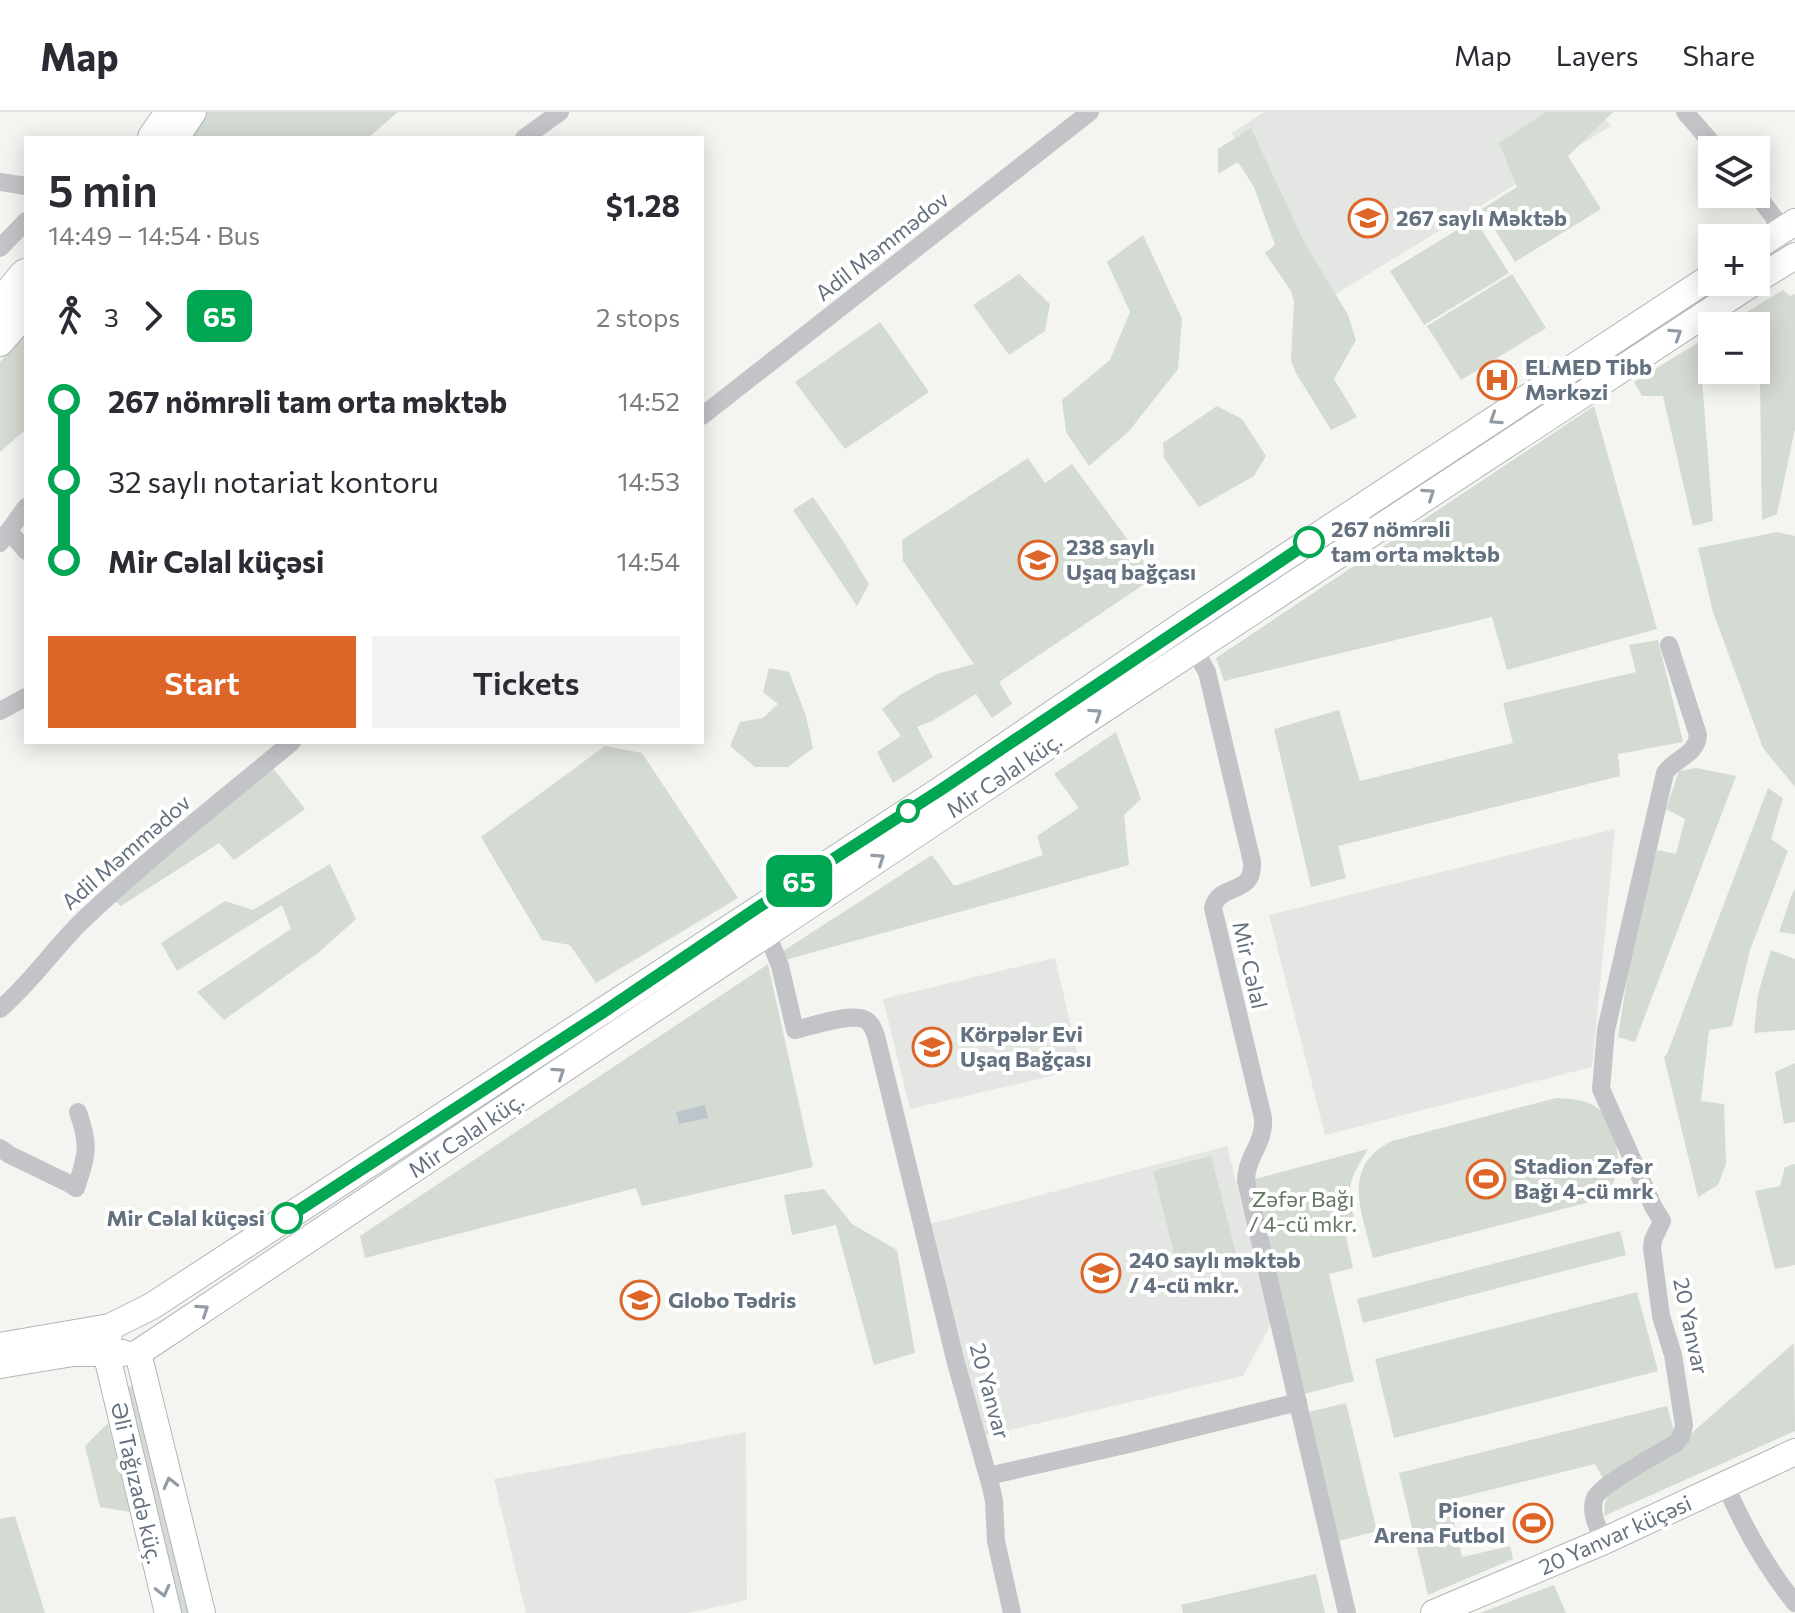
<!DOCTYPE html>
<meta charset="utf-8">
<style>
:root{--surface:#fff;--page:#f2f2f3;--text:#2b2b33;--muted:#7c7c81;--line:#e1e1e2;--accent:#dd6528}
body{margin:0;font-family:Commissioner,sans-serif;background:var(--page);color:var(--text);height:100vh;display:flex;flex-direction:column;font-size:30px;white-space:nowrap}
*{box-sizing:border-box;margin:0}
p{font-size:26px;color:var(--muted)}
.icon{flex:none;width:44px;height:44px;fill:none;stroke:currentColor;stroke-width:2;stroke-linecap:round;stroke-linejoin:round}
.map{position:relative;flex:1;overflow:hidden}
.panel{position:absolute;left:24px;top:24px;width:680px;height:608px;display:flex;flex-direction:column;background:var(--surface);border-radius:0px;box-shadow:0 4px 20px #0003}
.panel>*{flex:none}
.badge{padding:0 16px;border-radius:12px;font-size:28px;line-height:52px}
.tools{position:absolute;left:1698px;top:24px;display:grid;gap:16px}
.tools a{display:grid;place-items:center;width:72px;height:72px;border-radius:0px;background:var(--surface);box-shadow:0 4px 20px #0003;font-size:40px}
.map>.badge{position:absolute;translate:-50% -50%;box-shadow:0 0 0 4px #fff}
.legs{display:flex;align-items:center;gap:12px;height:88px;padding:0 24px;font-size:26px}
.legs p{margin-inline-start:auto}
.head{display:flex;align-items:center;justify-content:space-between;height:136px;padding:0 24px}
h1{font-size:44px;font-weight:600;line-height:60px}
.cta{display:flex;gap:16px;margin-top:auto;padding:16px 24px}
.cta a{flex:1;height:92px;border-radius:0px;background:var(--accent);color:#fff;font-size:32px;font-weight:600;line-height:92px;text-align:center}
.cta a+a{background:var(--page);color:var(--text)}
ul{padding:0 24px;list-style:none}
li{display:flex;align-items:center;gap:28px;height:80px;font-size:30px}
li i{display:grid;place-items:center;width:12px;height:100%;margin:0 10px;background:currentColor}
li i::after{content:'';width:20px;height:20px;margin:-10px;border:6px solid;border-radius:50%;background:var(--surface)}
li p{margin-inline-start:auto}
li:first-child i{background:linear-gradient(#0000 50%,currentColor 0)}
li:last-child i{background:linear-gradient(currentColor 50%,#0000 0)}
header{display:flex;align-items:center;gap:48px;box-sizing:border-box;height:112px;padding:0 40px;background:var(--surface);border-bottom:2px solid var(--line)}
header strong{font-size:38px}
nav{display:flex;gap:44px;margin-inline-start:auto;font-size:28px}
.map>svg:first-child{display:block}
.built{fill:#e4e6e4}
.green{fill:#d4dbd2}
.water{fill:#bdc5cc}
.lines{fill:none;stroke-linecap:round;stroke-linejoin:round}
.secondary-casing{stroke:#b2b6ba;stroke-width:28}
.highway-casing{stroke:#b4b7ba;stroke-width:36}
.street{stroke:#c2c4c8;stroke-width:18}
.secondary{stroke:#fff;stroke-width:26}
.highway{stroke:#fff;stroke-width:34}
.oneway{stroke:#929ca6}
.line-1-casing{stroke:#fff;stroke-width:18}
.line-1{stroke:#00a651;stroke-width:12}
.stop-1-dot{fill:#fff;stroke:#00a651;stroke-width:4}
.labels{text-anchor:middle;stroke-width:8;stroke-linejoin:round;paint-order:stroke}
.poi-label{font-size:22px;font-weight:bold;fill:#647180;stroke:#fff;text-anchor:start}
.street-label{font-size:22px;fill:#647180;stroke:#fff}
.stop-label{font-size:22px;font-weight:bold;fill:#647180;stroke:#fff;text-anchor:start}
.park-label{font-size:22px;fill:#657863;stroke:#fff}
</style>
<header>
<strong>Map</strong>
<nav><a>Map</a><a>Layers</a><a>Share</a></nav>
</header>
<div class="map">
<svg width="1795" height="1501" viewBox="0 0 1795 1501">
<rect width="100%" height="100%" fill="#f4f4f0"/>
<g class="built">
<polygon points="1264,0 1600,0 1611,14 1321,191 1232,21"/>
<polygon points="1615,717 1592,955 1325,1023 1269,803"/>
<polygon points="1055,846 1081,957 910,997 883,887"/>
<polygon points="1227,1034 1272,1210 1243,1264 983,1324 930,1112"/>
<polygon points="746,1320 747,1488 688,1501 526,1501 494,1367"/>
</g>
<g class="green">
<polygon points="206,0 398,0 368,26 189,26"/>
<polygon points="1546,0 1613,0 1568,44 1601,97 1515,150 1482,97 1517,75 1499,31"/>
<polygon points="1251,16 1304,130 1348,203 1356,228 1334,267 1357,305 1331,318 1296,261 1291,248 1294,189 1291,179 1265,141 1275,133 1254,75 1238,50 1218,62 1218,37"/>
<polygon points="1475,107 1509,161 1424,213 1390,159"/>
<polygon points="1143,123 1182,207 1178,257 1129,319 1089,354 1066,320 1062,288 1110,248 1130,200 1107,150"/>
<polygon points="1019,162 1050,192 1045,219 1009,243 973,193"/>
<polygon points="1512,162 1546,216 1461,268 1427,214"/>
<polygon points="1783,178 1790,184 1795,182 1795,317 1777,402 1762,408 1760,267 1702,268 1713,409 1693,414 1663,284 1642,284 1634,270 1712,222 1712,258 1756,258 1756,214 1724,214"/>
<polygon points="880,210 929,280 845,337 795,270"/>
<polygon points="26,220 26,317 0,340 0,250"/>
<polygon points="1217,294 1242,307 1266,344 1254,364 1199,395 1164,346 1163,331"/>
<polygon points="1594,294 1657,517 1507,558 1492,505 1224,569 1216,546"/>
<polygon points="1028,346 1045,371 1072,352 1155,465 999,570 1012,592 992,606 976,582 932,609 917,615 933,645 893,671 877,640 901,624 882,597 900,583 937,562 974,552 903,449 902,428"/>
<polygon points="813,385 841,426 869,472 857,494 793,398"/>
<polygon points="1777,420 1795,424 1795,675 1763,636 1713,500 1698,436"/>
<polygon points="1658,528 1683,630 1618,642 1620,664 1338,734 1346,766 1311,775 1274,617 1339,598 1360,669 1513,631 1503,591 1636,560 1629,533"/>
<polygon points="769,556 789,560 806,604 813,636 788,655 755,655 730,634 740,610 763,606 778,592 763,580"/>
<polygon points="1116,620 1141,687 1124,703 1129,753 785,848 783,839 932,743 954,774 1043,743 1037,724 1079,696 1054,662"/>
<polygon points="605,634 642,641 738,786 596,871 570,833 542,828 481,725"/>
<polygon points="273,656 305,697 234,748 219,731 121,794 115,789"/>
<polygon points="1696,656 1736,664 1635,930 1618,925 1636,809 1657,738 1676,742 1685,707 1666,697 1679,659"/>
<polygon points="1768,676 1783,686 1771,727 1788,739 1750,838 1732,914 1709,918 1701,989 1724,992 1726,1052 1718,1073 1698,1085 1664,945 1667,942"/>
<polygon points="330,752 356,807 318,841 224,908 197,880 291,817 282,793 177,859 161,831 225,789 253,798"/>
<polygon points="1795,777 1795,822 1779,820 1792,782"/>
<polygon points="1771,838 1795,847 1795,918 1754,921 1758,882"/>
<polygon points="768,852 813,1055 642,1094 636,1076 365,1146 360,1124"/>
<polygon points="1795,951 1795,1010 1784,1012 1775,960"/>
<path d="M 1556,986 C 1571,987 1587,987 1599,997 C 1618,1013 1625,1060 1608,1079 C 1602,1085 1593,1089 1586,1091 L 1373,1146 C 1363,1102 1339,1055 1392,1029 Z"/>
<path d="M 1368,1037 C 1350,1067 1345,1074 1355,1109 L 1343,1112 L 1353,1156 L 1329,1162 L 1354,1269 L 1304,1282 L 1251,1068 Z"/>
<polygon points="1211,1044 1236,1142 1178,1156 1153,1059"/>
<polygon points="1795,1052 1795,1153 1775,1157 1755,1079 1780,1074 1785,1055"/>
<polygon points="824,1077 852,1112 897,1138 915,1241 874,1253 836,1113 792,1123 784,1083"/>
<polygon points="1620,1119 1626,1143 1363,1211 1357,1187"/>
<polygon points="1637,1180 1658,1259 1394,1326 1375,1247"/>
<polygon points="1794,1231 1795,1319 1604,1404 1605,1391 1610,1379 1595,1352 1449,1388 1462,1445 1510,1434 1513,1447 1428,1483 1399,1361 1667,1294 1676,1326 1685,1327"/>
<polygon points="136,1273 191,1501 180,1501 125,1276"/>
<polygon points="1346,1291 1377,1419 1339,1429 1309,1300"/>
<polygon points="108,1311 130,1400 100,1395 85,1334"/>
<polygon points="15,1404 45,1501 0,1501 0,1407"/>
<polygon points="1316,1462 1325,1501 1183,1501 1181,1493"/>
<polygon points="1554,1473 1566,1501 1480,1501"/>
</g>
<polygon class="water" points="705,993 708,1006 679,1012 676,1000"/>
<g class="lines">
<g class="secondary-casing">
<g id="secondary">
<polyline points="176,26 193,0"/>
<polyline points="1756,135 1795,110"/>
<polyline points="1756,168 1795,144"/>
<polyline points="0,231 26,201"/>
<polyline points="110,1215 106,1240 168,1501"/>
<polyline points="0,1234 110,1215 152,1194 942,677 1184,512 1712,164"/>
<polyline points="138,1241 1075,616 1754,170"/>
<polyline points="138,1241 202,1501"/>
<polyline points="0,1253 73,1241 123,1241"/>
<polyline points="1434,1501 1604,1429 1795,1340"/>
</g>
</g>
<g class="highway-casing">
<g id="highway">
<polyline points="155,26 173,0"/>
<polyline points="0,195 26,164"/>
</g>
</g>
<g class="street">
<polyline points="1685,0 1718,38"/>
<polyline points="524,26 560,0"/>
<polyline points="0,70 26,74"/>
<polyline points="1756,82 1784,118"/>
<polyline points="0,136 26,109"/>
<polyline points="702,304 1090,0"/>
<polyline points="9,419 26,439"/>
<polyline points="0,431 26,395"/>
<path d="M 1194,537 L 1207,560 L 1252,750 C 1254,785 1220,769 1213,796 L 1263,1006 C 1265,1032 1246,1044 1246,1069 L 1347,1501"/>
<polyline points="0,599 26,585"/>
<path d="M 763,811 L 780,854 L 795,918 C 812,914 851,900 866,908 C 872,912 874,918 876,924 L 956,1251 L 991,1375 L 994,1389 L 996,1429 L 1012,1501"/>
<path d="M 0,897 C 31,871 54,836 83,808 C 150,745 222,688 292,630"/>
<path d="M 0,1036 L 10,1043 L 70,1072 L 76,1076 C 87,1043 90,1034 78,1000"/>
<polyline points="988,1364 1129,1332 1298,1290"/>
<path d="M 1725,1372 C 1743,1414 1766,1455 1795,1491"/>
<path d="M 1604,1429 C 1598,1416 1589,1400 1595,1386 C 1601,1372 1660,1341 1676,1331 L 1681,1325 L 1684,1313 L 1673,1243 L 1661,1204 L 1652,1136 L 1653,1128 L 1662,1109 L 1653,1094 L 1601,977 L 1606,918 L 1665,661 C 1675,646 1697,643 1698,623 L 1669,533"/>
</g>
<use href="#secondary" class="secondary"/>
<use href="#highway" class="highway"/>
</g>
<defs><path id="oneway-chevron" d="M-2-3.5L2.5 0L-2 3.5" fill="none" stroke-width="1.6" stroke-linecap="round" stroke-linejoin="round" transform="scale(2)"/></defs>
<g class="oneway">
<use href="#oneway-chevron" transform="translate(1676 222) rotate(-33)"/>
<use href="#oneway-chevron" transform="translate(1495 307) rotate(147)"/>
<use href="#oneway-chevron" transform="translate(1429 382) rotate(-34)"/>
<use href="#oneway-chevron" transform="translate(1096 602) rotate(-34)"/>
<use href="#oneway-chevron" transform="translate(879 747) rotate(-34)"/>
<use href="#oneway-chevron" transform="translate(559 961) rotate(-34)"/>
<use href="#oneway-chevron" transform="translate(203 1198) rotate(-34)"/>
<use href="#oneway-chevron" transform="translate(170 1371) rotate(-104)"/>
<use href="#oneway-chevron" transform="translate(163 1479) rotate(76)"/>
</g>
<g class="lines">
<g class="line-1-casing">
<polyline id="line-1" points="287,1106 602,901 757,796 942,677 1309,430"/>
</g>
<use href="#line-1" class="line-1"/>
</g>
<defs>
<g id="school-ring" transform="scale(2)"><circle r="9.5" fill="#fff" stroke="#dd6528" stroke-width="1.5"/><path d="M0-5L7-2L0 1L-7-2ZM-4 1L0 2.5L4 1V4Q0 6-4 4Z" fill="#dd6528"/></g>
<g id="hospital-ring" transform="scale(2)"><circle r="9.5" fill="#fff" stroke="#dd6528" stroke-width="1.5"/><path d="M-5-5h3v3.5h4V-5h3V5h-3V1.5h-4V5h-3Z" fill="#dd6528"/></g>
<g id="stadium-ring" transform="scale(2)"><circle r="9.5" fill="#fff" stroke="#dd6528" stroke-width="1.5"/><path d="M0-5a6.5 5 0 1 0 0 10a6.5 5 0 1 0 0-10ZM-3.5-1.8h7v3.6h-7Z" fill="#dd6528"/></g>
<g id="university-ring" transform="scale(2)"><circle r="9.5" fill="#fff" stroke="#dd6528" stroke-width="1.5"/><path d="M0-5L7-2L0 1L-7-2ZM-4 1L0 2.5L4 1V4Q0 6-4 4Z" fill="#dd6528"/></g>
</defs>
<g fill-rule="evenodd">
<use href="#school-ring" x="1368" y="106"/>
<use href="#hospital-ring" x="1497" y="268"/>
<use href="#school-ring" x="1038" y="448"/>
<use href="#school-ring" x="932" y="935"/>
<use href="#stadium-ring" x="1486" y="1067"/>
<use href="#school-ring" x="1101" y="1161"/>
<use href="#university-ring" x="640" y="1188"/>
<use href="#stadium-ring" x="1533" y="1411"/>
</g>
<g class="stop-1-dot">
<circle cx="1309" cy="430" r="14"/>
<circle cx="908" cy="699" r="10"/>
<circle cx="287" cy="1106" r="14"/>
</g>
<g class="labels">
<g class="poi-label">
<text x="1396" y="114">267 saylı Məktəb</text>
<text x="1525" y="263">ELMED Tibb<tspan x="1525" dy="25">Mərkəzi</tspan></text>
<text x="1066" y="443">238 saylı<tspan x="1066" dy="25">Uşaq bağçası</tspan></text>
<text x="960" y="930">Körpələr Evi<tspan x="960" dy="25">Uşaq Bağçası</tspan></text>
<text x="1514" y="1062">Stadion Zəfər<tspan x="1514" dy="25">Bağı 4-cü mrk</tspan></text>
<text x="1129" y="1156">240 saylı məktəb<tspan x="1129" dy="25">/ 4-cü mkr.</tspan></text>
<text x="668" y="1196">Globo Tədris</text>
<text x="1505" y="1406" text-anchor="end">Pioner<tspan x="1505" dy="25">Arena Futbol</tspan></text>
</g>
<g class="street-label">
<text transform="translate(882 134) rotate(-38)" y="8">Adil Məmmədov</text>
<text transform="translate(1004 663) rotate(-34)" y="8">Mir Cəlal küç.</text>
<text transform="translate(126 740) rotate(-41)" y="8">Adil Məmmədov</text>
<text transform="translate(1250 853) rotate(77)" y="8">Mir Cəlal</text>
<text transform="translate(466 1023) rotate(-34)" y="8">Mir Cəlal küç.</text>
<text transform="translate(1691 1214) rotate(78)" y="8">20 Yanvar</text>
<text transform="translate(990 1279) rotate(75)" y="8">20 Yanvar</text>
<text transform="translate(137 1371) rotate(77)" y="8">Əli Tağızadə küç.</text>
<text transform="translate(1615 1423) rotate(-24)" y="8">20 Yanvar küçəsi</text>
</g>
<g class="stop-label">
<text x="1331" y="425">267 nömrəli<tspan x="1331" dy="25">tam orta məktəb</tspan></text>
<text x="265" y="1114" text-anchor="end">Mir Cəlal küçəsi</text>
</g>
<g class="park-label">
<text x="1303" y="1095">Zəfər Bağı<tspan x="1303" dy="25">/ 4-cü mkr.</tspan></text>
</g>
</g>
</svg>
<div class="tools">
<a><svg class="icon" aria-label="layers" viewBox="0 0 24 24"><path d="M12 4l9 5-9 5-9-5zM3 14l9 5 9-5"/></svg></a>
<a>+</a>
<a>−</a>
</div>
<b class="badge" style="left:799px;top:769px;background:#00a651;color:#fff">65</b>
<section class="panel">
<div class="head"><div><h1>5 min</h1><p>14:49 – 14:54 · Bus</p></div><b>$1.28</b></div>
<div class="legs"><svg class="icon" aria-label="walk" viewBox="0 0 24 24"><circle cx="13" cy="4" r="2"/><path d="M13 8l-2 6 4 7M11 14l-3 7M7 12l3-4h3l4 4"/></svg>3<svg class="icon" aria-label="forward" viewBox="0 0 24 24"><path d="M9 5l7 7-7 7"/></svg><b class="badge" style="background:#00a651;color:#fff">65</b><p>2 stops</p></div>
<ul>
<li><i style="color:#00a651"></i><b>267 nömrəli tam orta məktəb</b><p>14:52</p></li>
<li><i style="color:#00a651"></i><span>32 saylı notariat kontoru</span><p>14:53</p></li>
<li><i style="color:#00a651"></i><b>Mir Cəlal küçəsi</b><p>14:54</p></li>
</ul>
<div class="cta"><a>Start</a><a>Tickets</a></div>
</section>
</div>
